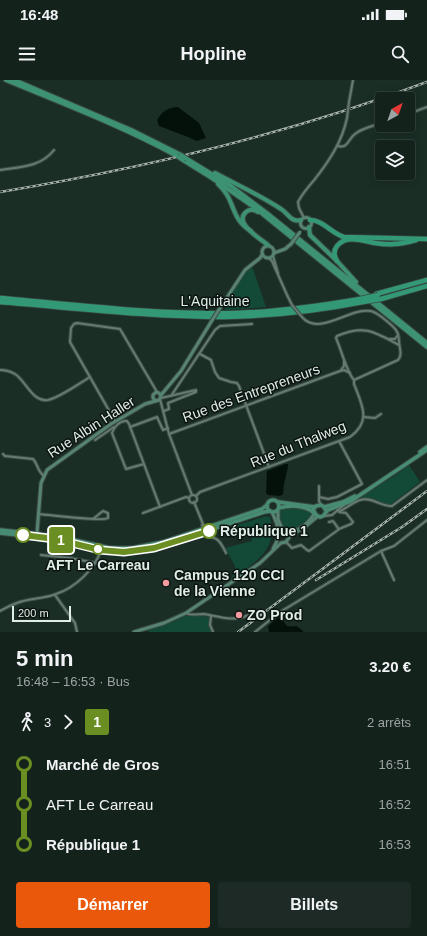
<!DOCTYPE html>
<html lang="fr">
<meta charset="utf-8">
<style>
:root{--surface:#14221c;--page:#1d2a25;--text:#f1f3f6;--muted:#9da4a3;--line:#333f3b;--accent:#ea580c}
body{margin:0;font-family:Helvetica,sans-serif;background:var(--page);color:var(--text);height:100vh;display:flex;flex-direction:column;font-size:15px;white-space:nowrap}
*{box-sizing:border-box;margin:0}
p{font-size:13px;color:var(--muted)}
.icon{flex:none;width:22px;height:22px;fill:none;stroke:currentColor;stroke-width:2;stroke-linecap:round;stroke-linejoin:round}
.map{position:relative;height:552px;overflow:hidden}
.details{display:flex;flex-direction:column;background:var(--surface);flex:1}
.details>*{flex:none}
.badge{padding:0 8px;border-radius:3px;font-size:14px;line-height:26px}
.needle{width:26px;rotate:40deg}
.controls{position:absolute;left:375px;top:12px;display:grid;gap:8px}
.controls a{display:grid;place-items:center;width:40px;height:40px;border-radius:4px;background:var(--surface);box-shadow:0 2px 10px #0003,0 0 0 1px var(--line);font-size:20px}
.scale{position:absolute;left:12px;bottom:10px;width:59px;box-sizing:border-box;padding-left:4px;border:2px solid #e1ede7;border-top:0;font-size:11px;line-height:14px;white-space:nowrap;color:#e1ede7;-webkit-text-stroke:3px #0b1410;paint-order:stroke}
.map>.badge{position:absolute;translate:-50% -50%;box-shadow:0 0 0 2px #fff}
.legs{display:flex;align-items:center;gap:6px;height:44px;padding:0 16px;font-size:13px}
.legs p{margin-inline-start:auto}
.headline{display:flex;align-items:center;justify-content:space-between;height:68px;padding:0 16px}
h1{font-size:22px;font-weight:700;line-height:30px}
.primary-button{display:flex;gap:8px;margin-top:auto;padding:8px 16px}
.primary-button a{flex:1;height:46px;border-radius:4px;background:var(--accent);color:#fff;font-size:16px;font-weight:700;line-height:46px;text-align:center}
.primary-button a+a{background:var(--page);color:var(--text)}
ul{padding:0 16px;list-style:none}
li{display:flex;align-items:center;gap:14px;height:40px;font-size:15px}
li i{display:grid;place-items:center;width:6px;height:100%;margin:0 5px;background:currentColor}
li i::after{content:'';width:10px;height:10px;margin:-5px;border:3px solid;border-radius:50%;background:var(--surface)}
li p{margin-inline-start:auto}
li:first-child i{background:linear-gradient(#0000 50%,currentColor 0)}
li:last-child i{background:linear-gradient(currentColor 50%,#0000 0)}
.status{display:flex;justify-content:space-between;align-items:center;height:28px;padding:0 20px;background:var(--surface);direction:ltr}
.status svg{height:11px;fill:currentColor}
header{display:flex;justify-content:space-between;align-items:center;height:52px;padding:0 16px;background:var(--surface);font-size:18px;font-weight:700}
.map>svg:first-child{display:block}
.green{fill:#124937}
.water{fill:#04110b}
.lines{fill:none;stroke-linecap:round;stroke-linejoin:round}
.minor-casing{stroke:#394a43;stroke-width:4}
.secondary-casing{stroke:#394a43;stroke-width:5}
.primary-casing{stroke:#394a43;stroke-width:5.5}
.trunk-casing{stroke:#394a43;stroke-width:6}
.motorway-casing{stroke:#394a43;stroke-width:6}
.minor{stroke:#657a71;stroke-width:2}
.secondary{stroke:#568372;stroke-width:3}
.primary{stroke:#478c73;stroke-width:3.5}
.trunk{stroke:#3d9274;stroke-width:4}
.motorway{stroke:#339875;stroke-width:4.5}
.rail-casing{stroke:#a5b3ac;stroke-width:2.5}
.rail{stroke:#0b1410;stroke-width:1;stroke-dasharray:3;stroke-linecap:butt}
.minor-bridge-casing{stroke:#394a43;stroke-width:4;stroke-linecap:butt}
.secondary-bridge-casing{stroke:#394a43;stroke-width:5;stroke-linecap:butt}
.trunk-bridge-casing{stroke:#394a43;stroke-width:6;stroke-linecap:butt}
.motorway-bridge-casing{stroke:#394a43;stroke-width:6;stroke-linecap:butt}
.minor-bridge{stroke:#657a71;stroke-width:2}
.secondary-bridge{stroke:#568372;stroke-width:3}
.trunk-bridge{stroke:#3d9274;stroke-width:4}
.motorway-bridge{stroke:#339875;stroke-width:4.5}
.line-1-casing{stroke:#fff;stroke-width:9}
.line-1{stroke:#6b8e23;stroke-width:6}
.stop-1-dot{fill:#fff;stroke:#6b8e23;stroke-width:2}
.poi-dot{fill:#f49b9f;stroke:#0b1410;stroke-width:1.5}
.labels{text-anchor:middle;stroke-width:3;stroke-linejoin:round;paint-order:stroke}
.street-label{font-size:14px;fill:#e1ede7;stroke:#0b1410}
.stop-label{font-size:14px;font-weight:bold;fill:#e1ede7;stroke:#0b1410;text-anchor:start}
.poi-label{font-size:14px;font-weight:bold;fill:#e1ede7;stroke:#0b1410;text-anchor:start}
</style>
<div class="status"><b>16:48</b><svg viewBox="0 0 49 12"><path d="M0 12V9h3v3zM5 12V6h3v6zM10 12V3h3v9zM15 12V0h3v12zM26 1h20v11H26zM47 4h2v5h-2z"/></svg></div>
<header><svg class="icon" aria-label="menu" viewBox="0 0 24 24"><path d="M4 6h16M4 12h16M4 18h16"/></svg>Hopline<svg class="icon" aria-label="search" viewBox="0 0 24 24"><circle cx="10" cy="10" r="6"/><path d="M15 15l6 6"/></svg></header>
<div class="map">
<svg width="427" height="552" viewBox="0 0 427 552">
<rect width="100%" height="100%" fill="#1a2e26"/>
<g class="green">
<path d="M 252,186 L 266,227 L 225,230 C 231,215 239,196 252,186 Z"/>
<polygon points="409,385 420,402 390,425 360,417 394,396"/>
<path d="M 295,427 L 308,430 L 312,435 C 307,443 294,453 284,450 L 281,444 L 279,431 L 282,428 Z"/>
<path d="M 266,436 L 270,437 C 279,470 255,483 231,499 L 235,490 L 235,486 L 225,468 L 252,461 L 249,447 L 224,453 L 235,446 Z"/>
<polygon points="194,535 209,537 212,552 149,552 148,550 175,541 185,536"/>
</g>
<g class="water">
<path d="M 178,27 L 199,43 L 206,58 L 197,61 C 184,55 172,51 159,46 L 157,40 C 162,32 168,27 178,27 Z"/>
<polygon points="285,384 288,384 288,387 284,404 283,414 280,416 268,415 266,413 267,391"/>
<path d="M 279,537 L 281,538 L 287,546 C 299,548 293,542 304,552 L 269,552 L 268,546 Z"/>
</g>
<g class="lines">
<g class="minor-casing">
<g id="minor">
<polyline points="349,22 353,0"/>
<polyline points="408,34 427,27"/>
<path d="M 338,66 C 348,69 348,59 355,54 C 362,48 373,46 382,43"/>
<path d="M 0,90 C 20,87 41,87 54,70"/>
<path d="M 304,138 L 299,128 L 298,122 C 302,114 309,106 315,99 C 329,81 342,62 347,38"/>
<polyline points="273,176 278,193"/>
<polyline points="269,178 272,181 287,215 292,225"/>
<path d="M 302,237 C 319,257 350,227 371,231 C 378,233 383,238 389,243 C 395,248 399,252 399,260 C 399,268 403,274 398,280 L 354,300"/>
<polyline points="389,259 395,259 398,255"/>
<polyline points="200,274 211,280 215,292 219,298 231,302 237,303 239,306 269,387"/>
<path d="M 0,290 C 5,290 10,291 15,294 C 26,301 32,322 48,320 C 59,318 80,303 90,297"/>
<polyline points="341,290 344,286 344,281"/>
<path d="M 354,300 C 347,293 341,269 336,258 L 337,256 C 364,244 375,252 399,265"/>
<polyline points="171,316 215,250 220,246 252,244"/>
<polyline points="161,318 196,310 196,312 168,323 169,329 164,331"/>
<polyline points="160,319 169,354 192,415"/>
<polyline points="364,337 375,338 381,334"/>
<polyline points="115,341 70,262 71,248 74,244 77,243 120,249 157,312"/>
<polyline points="130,347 157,337 163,350 168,348"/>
<polyline points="169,354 340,291 344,290 350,293"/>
<polyline points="95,360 114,347"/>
<path d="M 3,374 L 5,376 L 33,379 C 38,384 37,391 44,396"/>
<path d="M 144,384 L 126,389 L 112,353 C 114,347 120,340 127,341 L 129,344 L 160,427"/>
<polyline points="319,406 319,421 321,425"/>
<circle cx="193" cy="419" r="4"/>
<path d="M 196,416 L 200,412 L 350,357 C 372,341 362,325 354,304 L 354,300"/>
<polyline points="319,417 328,419 337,417 362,404 339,361"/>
<polyline points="194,422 205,449"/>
<path d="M 337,430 L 340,431 C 347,428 353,422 360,420 C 370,416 382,427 392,426 L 427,400"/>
<polyline points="143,433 186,417 189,418"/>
<path d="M 39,434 C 50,435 102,442 108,438 L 108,433 L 103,431 L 93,439"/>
<polyline points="324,436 332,435 344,425"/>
<path d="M 202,445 L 208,457 C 218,456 222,465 226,473"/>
<polyline points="339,449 351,444 353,442 346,433 339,432"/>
<polyline points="286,462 292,468 301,465 307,470 309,471 338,450 338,448 333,441 329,442"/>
<polyline points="41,475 70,478 96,483"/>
<polyline points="394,500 381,471 394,466 427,440"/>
<polyline points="55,515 75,543 77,552"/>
<path d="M 0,531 C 5,528 11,525 17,523 C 29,518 44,519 56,514 C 75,508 95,489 101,470"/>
<path d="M 186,533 C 190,536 198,534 204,534 C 221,537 233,542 249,535"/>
<polyline points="211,536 210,545 213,552"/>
<polyline points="255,552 280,532 381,471"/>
</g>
</g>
<g class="secondary-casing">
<g id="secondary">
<circle cx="306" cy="143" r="5.5"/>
<circle cx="268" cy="172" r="6"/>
<polyline points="274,173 285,169 291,164"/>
<polyline points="220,228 245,190 260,178 262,175"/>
<polyline points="161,315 181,291 211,242"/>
<polyline points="278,430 278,439 283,451"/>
<polyline points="272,432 277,444 278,453"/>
<polyline points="39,455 37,453 41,403 47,390 111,344 145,324 159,320 161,316 159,313 156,312 153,315 153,318 155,320"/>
<path d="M 273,469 L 277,461 L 278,454 C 282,451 282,452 287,452 C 297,453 310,442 314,434"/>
<polyline points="134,552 164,543 186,533 260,483 281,463 286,462 290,456 306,446 318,436"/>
</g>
</g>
<g class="primary-casing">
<g id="primary">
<polyline points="420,372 427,367"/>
<circle cx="273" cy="426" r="6"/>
<polyline points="278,422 315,427"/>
<polyline points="324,427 343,422 355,416"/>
<path d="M 279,428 C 290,425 304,425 313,432"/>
<polyline points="326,431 324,427 321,425 316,426 313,429 316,435 320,437 323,436 328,430 351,421 427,370"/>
<polyline points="0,450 56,456 110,468 132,468 163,462 262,429 267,425"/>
<polyline points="0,453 55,459 110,471 132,471 147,469 165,465 264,432 270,431"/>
</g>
</g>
<g class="trunk-casing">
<g id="trunk">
<path d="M 6,0 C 64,24 122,46 177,76"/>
<polyline points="14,0 131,50 181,75"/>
<polyline points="187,79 231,106 268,134 427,263"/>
<polyline points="183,80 212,98 254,127 427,267"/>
<path d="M 215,93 C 237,105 260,115 281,129 C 288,133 291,143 301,140"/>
<path d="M 218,104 C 236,120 230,139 251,151"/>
<path d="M 258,132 C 253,129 249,129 246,132 C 233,143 261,159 268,165"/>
<polyline points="309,147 310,155 337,181 356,202"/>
</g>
</g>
<g class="motorway-casing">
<g id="motorway">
<path d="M 310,140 C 323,140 331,153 344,157 L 427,159"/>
<path d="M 337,181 C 334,176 333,171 337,166 C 346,154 363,161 375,163 C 381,164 388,165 394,164 C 402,164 409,162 416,160"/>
<polyline points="376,214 427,200"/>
<path d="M 0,218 C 78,225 157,235 236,233 C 278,232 319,226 360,219"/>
<polyline points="381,219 427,206"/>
<path d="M 0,222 C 75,228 150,237 224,237 C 271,236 317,231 363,222"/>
</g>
</g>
<use href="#minor" class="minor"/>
<use href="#secondary" class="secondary"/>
<use href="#primary" class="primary"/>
<use href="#trunk" class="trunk"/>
<use href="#motorway" class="motorway"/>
<g class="rail-casing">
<g id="rail">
<path d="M 0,112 C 146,88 289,54 427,2"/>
<polyline points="316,500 402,447 427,429"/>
<polyline points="238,552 427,411"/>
</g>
</g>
<use href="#rail" class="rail"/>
<g class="minor-bridge-casing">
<g id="minor-bridge">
<polyline points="347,38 349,22"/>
<polyline points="292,225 302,237"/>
</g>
</g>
<g class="secondary-bridge-casing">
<g id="secondary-bridge">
<polyline points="291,164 300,152"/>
<polyline points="211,242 220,228"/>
</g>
</g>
<g class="trunk-bridge-casing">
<g id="trunk-bridge">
<polyline points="181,75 187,79"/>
<polyline points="177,76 183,80"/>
</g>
</g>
<g class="motorway-bridge-casing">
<g id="motorway-bridge">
<polyline points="360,219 378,215"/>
<polyline points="363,222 381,219"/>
</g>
</g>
<use href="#minor-bridge" class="minor-bridge"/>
<use href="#secondary-bridge" class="secondary-bridge"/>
<use href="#trunk-bridge" class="trunk-bridge"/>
<use href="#motorway-bridge" class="motorway-bridge"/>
</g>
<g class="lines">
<g class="line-1-casing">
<polyline id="line-1" points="23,455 55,459 100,470 124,472 154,468 209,451"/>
</g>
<use href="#line-1" class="line-1"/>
</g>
<g class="stop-1-dot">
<circle cx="209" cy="451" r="7"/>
<circle cx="23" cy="455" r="7"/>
<circle cx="98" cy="469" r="5"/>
</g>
<g class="poi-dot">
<circle cx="166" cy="503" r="4"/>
<circle cx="239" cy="535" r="4"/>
</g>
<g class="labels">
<g class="street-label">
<text x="215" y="226">L'Aquitaine</text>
<text transform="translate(251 313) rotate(-20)" y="5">Rue des Entrepreneurs</text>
<text transform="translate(91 347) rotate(-33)" y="5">Rue Albin Haller</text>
<text transform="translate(298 364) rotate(-22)" y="5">Rue du Thalweg</text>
</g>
<g class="stop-label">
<text x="220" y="456">République 1</text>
<text x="98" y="490" text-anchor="middle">AFT Le Carreau</text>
</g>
<g class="poi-label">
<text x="174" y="500">Campus 120 CCI<tspan x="174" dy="16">de la Vienne</tspan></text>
<text x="247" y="540">ZO Prod</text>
</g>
</g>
</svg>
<div class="controls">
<a><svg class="needle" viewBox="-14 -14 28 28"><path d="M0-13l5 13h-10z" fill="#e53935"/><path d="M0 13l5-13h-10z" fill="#9da4a3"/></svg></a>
<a><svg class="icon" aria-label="layers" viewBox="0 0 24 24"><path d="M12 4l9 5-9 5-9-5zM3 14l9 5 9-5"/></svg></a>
</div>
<div class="scale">200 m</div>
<b class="badge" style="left:61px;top:460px;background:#6b8e23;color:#fff">1</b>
</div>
<section class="details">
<div class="headline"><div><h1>5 min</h1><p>16:48 – 16:53 · Bus</p></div><b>3.20 €</b></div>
<div class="legs"><svg class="icon" aria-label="walk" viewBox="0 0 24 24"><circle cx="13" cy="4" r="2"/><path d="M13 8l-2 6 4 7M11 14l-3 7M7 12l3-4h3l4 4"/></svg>3<svg class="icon" aria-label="forward" viewBox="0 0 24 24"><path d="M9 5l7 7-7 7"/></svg><b class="badge" style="background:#6b8e23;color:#fff">1</b><p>2 arrêts</p></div>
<ul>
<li><i style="color:#6b8e23"></i><b>Marché de Gros</b><p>16:51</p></li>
<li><i style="color:#6b8e23"></i><span>AFT Le Carreau</span><p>16:52</p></li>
<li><i style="color:#6b8e23"></i><b>République 1</b><p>16:53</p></li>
</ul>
<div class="primary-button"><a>Démarrer</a><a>Billets</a></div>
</section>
